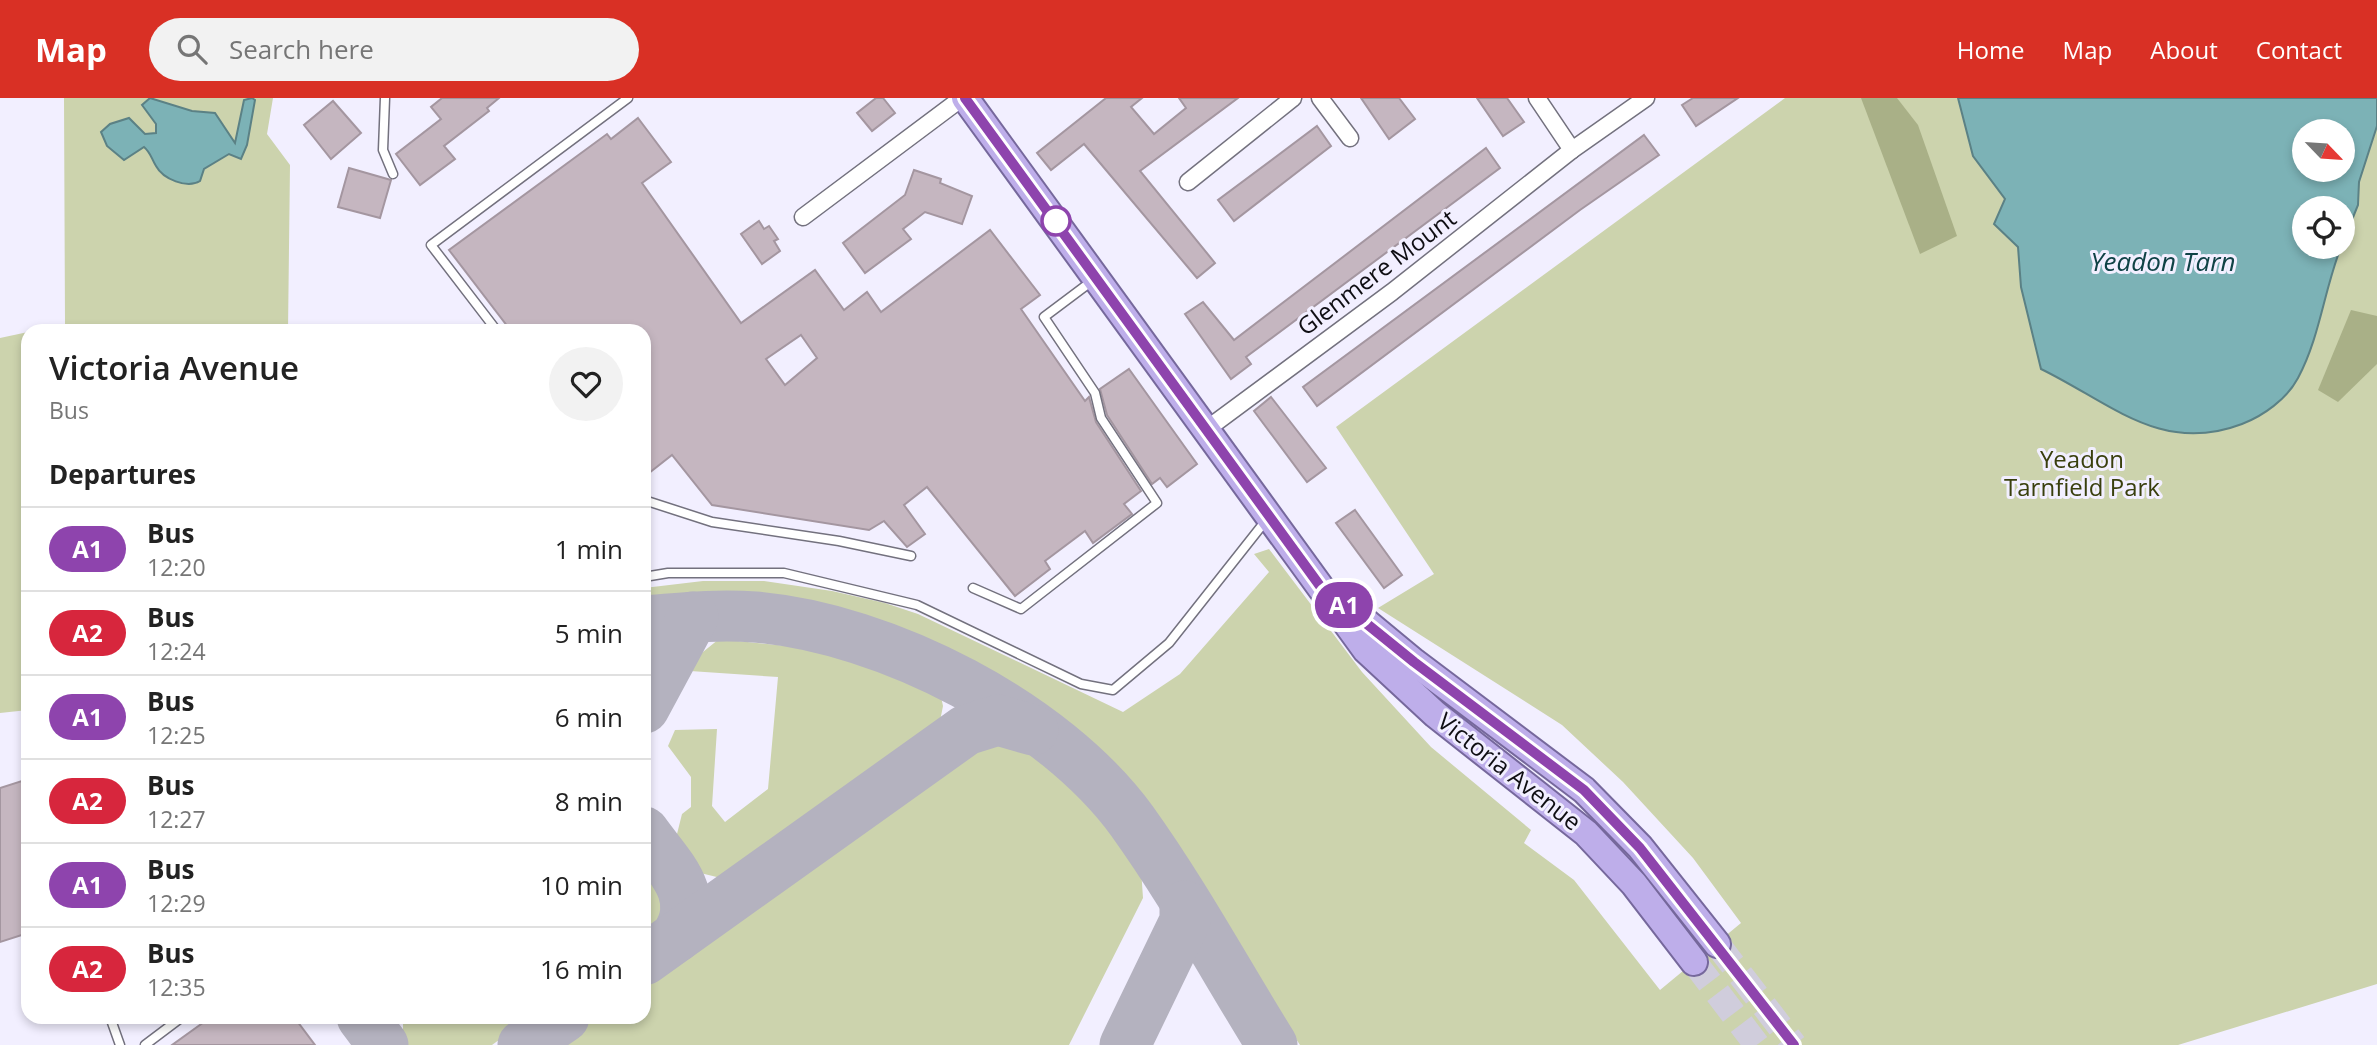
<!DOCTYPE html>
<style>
:root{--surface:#fff;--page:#f2f2f2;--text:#222;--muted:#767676;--line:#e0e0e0;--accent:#d93025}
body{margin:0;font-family:"Open Sans",sans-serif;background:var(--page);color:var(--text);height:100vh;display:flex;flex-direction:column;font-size:26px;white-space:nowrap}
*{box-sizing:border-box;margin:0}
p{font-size:23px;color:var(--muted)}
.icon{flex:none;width:38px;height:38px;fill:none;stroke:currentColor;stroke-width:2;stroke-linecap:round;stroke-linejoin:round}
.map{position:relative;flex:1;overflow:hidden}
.panel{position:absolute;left:21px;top:226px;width:630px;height:700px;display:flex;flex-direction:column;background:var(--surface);border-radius:21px;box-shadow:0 4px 10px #0003}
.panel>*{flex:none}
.badge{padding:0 14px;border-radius:23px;font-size:24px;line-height:46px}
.needle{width:46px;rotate:115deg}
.tools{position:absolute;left:2292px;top:21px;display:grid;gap:14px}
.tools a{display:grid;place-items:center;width:63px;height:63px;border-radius:50%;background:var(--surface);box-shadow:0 4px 10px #0003;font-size:35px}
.map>.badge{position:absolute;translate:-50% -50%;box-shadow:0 0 0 4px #fff}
h2{padding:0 28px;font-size:26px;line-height:63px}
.round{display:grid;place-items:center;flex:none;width:74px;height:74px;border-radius:37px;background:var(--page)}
.headline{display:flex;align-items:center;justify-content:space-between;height:119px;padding:0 28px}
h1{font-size:33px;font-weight:600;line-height:52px}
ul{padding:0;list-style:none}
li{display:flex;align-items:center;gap:21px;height:84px;padding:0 28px;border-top:2px solid var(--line)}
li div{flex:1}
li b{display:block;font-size:26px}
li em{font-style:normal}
li .badge{min-width:77px;font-weight:700;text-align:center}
header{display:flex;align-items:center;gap:42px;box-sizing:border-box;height:98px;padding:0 35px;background:var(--accent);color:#fff}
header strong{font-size:33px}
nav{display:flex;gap:38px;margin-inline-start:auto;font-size:24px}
.search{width:490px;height:63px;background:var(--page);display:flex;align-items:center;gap:18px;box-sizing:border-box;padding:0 24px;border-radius:38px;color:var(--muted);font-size:26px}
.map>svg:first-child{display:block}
.green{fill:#ccd3ad}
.forest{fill:#a9b087}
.water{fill:#7cb2b6;stroke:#5b8185;stroke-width:2;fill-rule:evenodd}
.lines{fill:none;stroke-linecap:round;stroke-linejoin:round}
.taxiway{stroke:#b4b2bf;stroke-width:51}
.building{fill:#c5b6c0;stroke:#a496a0;stroke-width:2;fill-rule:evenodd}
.trunk-tunnel{stroke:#d0cddc;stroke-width:26;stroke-dasharray:26 13;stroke-linecap:butt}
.service-casing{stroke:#73717e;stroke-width:11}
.minor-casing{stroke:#73717e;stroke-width:19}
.trunk-casing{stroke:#76689c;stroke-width:30}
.service{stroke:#fff;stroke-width:8}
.minor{stroke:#fff;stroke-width:16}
.trunk{stroke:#beaeea;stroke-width:26}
.line-casing{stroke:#fff;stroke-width:16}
.line{stroke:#8e44ad;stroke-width:10}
.stop-dot{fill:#fff;stroke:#8e44ad;stroke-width:3.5}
.labels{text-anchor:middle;stroke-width:6;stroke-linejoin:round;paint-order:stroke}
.street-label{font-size:24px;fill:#0f0e13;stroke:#f2efff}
.park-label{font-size:24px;fill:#393f0d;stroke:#f2efff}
.water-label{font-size:26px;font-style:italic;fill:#0f4246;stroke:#f2efff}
</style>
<header>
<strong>Map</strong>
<div class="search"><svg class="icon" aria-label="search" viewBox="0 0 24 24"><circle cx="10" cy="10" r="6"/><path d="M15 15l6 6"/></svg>Search here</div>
<nav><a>Home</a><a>Map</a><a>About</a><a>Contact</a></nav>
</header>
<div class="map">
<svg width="2377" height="947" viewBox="0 0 2377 947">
<rect width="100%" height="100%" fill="#f2efff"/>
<g class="green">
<polygon points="64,0 273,0 267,36 290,67 288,233 35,233 65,226"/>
<polygon points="1785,0 1958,0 1973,58 2005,101 1994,126 2018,149 2023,197 2333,168 2358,107 2359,84 2377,28 2377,886 2178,947 1300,947 1150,717 1085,639 1035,600 970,561 877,523 840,514 772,504 698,500 694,503 685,499 644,504 644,490 703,483 764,483 832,493 885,505 918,516 1123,614 1180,576 1269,474 1254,456 1269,451 1362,574 1431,649 1531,732 1524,745 1574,782 1660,892 1741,825 1693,760 1623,684 1562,627 1378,510 1434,476 1336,329"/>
<polygon points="28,234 28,612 0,615 0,240"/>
<polygon points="719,541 787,548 863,564 940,594 943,608 940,623 725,781 692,773 675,744 682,716 691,709 691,679 668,648 675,632 717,631 712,708 725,724 768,691 778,579 690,573 698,558"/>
<polygon points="1009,641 1036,658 1082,701 1141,771 1143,800 1069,947 558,947 597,919 644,919 644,885 980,643"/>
<path d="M 644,762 C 673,783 670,816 644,838 Z"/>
<polygon points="406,919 531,919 492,947 403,947 403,921"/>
</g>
<g class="forest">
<polygon points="1861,0 1897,0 1918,27 1957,138 1920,156"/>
<polygon points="2351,212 2377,218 2377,266 2338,304 2318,292"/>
</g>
<g class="water">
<path d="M 150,0 L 192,13 L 215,15 L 235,45 L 244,2 L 252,0 L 255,2 L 247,47 L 241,61 L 229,56 L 204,71 L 200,83 C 187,91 163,81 156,68 C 151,60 151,55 144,49 L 124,62 L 107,48 L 101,34 L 110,26 L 129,20 L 145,36 L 156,35 L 156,26 L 142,7 Z"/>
<path d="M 1958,0 L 2377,0 L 2377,28 L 2359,84 L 2358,107 L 2343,144 L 2343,110 L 2305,110 L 2305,149 L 2341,149 C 2324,192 2320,239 2298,280 C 2287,301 2263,318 2242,326 C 2161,357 2111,305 2041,271 L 2021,189 L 2018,149 L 1994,126 L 2005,101 L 1973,58 ZM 2305,33 L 2343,33 L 2343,72 L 2305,72 Z"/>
</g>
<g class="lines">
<g class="taxiway">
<path d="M 644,523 C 681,520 718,516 755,519 C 886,530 1054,616 1132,723 C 1183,794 1226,873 1272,947"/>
<polyline points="644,610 693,519"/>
<path d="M 644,734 C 668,768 703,797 676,839"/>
<polyline points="644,862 966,632 998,622 1033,632"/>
<polyline points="362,919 383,947"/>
<polyline points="523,947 564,919"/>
<polyline points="1125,947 1185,823 1185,808"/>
</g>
</g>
<g class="building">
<polygon points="442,0 499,0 487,10 489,13 444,48 455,61 420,87 396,56 441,21 431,9"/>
<polygon points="876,0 883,0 895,15 872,33 857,15"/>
<polygon points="1106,0 1142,0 1131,9 1154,36 1186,10 1179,0 1238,0 1140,73 1215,165 1197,180 1084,46 1051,72 1037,55"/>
<polygon points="1361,0 1399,0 1415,21 1389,41"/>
<polygon points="1477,0 1507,0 1524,24 1503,38"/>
<polygon points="1693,0 1738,0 1696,28 1682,7"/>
<polygon points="333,3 361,35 331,61 304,27"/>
<path d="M 638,20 L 671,64 L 642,85 L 741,225 L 815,172 L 844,212 L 867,194 L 881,214 L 990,132 L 1040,197 L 1021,211 L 1085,303 L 1089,299 L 1096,324 L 1141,393 L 1124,406 L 1132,416 L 1093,445 L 1085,433 L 1045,463 L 1050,471 L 1015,498 L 927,389 L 904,407 L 925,436 L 907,449 L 884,423 L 869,432 L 712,407 L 672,357 L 644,379 L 644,233 L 511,233 L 449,152 L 607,36 L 611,41 ZM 801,237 L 817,260 L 785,287 L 766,261 Z"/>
<polygon points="1317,28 1331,48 1234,123 1218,102"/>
<polygon points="1644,37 1659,57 1580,112 1317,308 1303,289"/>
<polygon points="1486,50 1500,70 1246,259 1251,266 1231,281 1185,216 1203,204 1234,242"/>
<polygon points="349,70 391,82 380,120 338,109"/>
<polygon points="914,72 941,81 940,85 972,98 962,126 925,114 903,131 911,141 865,175 843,145 905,97"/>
<polygon points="759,123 764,131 769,128 778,141 774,143 780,153 762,166 741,136"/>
<polygon points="1129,271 1197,366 1167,389 1160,380 1152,386 1107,317 1100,291"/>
<polygon points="1271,299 1326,370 1307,384 1254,313"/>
<polygon points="1355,412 1402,477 1384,490 1336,425"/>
<polygon points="28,681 28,835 0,844 0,690"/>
<polygon points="211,919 294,919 315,947 172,947"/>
</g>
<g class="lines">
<g class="trunk-tunnel">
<polyline points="1717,846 1794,947"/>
<polyline points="1694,864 1757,947"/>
</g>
<g class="service-casing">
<g id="service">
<polyline points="385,0 383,52 393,76"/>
<polyline points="497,233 431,147 628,0"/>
<polyline points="644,402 712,424 839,443 911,458"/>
<polyline points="644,479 668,475 784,475 917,507 1081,586 1113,592 1169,545 1267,421"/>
<polyline points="973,490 1021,511 1157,405 1101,320 1095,295 1044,219 1092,183"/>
<polyline points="110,919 120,947"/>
<polyline points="145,947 182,919"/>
</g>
</g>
<g class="minor-casing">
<g id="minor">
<polyline points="1320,0 1350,40"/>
<polyline points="1537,0 1572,52"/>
<polyline points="1188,84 1293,0"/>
<polyline points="803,119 962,0"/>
<polyline points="1207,331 1392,194 1572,52 1646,0"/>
</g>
</g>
<g class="trunk-casing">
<g id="trunk">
<polyline points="965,0 1366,552 1435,616 1586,735 1634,786 1694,864"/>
<polyline points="1344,506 1414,564 1584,692 1640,749 1717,846"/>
</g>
</g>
<use href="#service" class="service"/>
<use href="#minor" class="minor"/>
<use href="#trunk" class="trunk"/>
</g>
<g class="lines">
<g class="line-casing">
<polyline id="line" points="965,0 1320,488 1414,564 1584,692 1640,750 1794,947"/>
</g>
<use href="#line" class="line"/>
</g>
<circle class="stop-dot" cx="1056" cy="123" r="14"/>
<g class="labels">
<g class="street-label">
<text transform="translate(1377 175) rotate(-37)" y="8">Glenmere Mount</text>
<text transform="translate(1509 674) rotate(38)" y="8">Victoria Avenue</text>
</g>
<g class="park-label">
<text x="2082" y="370">Yeadon<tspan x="2082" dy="28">Tarnfield Park</tspan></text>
</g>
<g class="water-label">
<text x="2163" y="173">Yeadon Tarn</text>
</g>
</g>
</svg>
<div class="tools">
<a><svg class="needle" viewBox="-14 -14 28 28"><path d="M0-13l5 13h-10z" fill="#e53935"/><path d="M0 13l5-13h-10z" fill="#767676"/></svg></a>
<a><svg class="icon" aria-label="locate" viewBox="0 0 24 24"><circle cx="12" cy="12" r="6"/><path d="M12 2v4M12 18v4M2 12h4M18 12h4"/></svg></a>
</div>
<b class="badge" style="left:1344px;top:507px;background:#8e44ad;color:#fff">A1</b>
<section class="panel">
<div class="headline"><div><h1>Victoria Avenue</h1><p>Bus</p></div><a class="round"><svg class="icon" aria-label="heart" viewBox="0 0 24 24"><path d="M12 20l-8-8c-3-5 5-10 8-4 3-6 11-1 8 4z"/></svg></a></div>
<h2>Departures</h2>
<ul>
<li><span class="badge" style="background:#8e44ad;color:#fff">A1</span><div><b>Bus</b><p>12:20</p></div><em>1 min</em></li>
<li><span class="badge" style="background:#d7263d;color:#fff">A2</span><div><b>Bus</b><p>12:24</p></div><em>5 min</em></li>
<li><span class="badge" style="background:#8e44ad;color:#fff">A1</span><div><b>Bus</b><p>12:25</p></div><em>6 min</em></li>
<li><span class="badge" style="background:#d7263d;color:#fff">A2</span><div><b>Bus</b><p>12:27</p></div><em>8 min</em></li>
<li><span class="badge" style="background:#8e44ad;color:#fff">A1</span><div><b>Bus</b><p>12:29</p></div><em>10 min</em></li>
<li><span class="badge" style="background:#d7263d;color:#fff">A2</span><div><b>Bus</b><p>12:35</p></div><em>16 min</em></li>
</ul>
</section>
</div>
